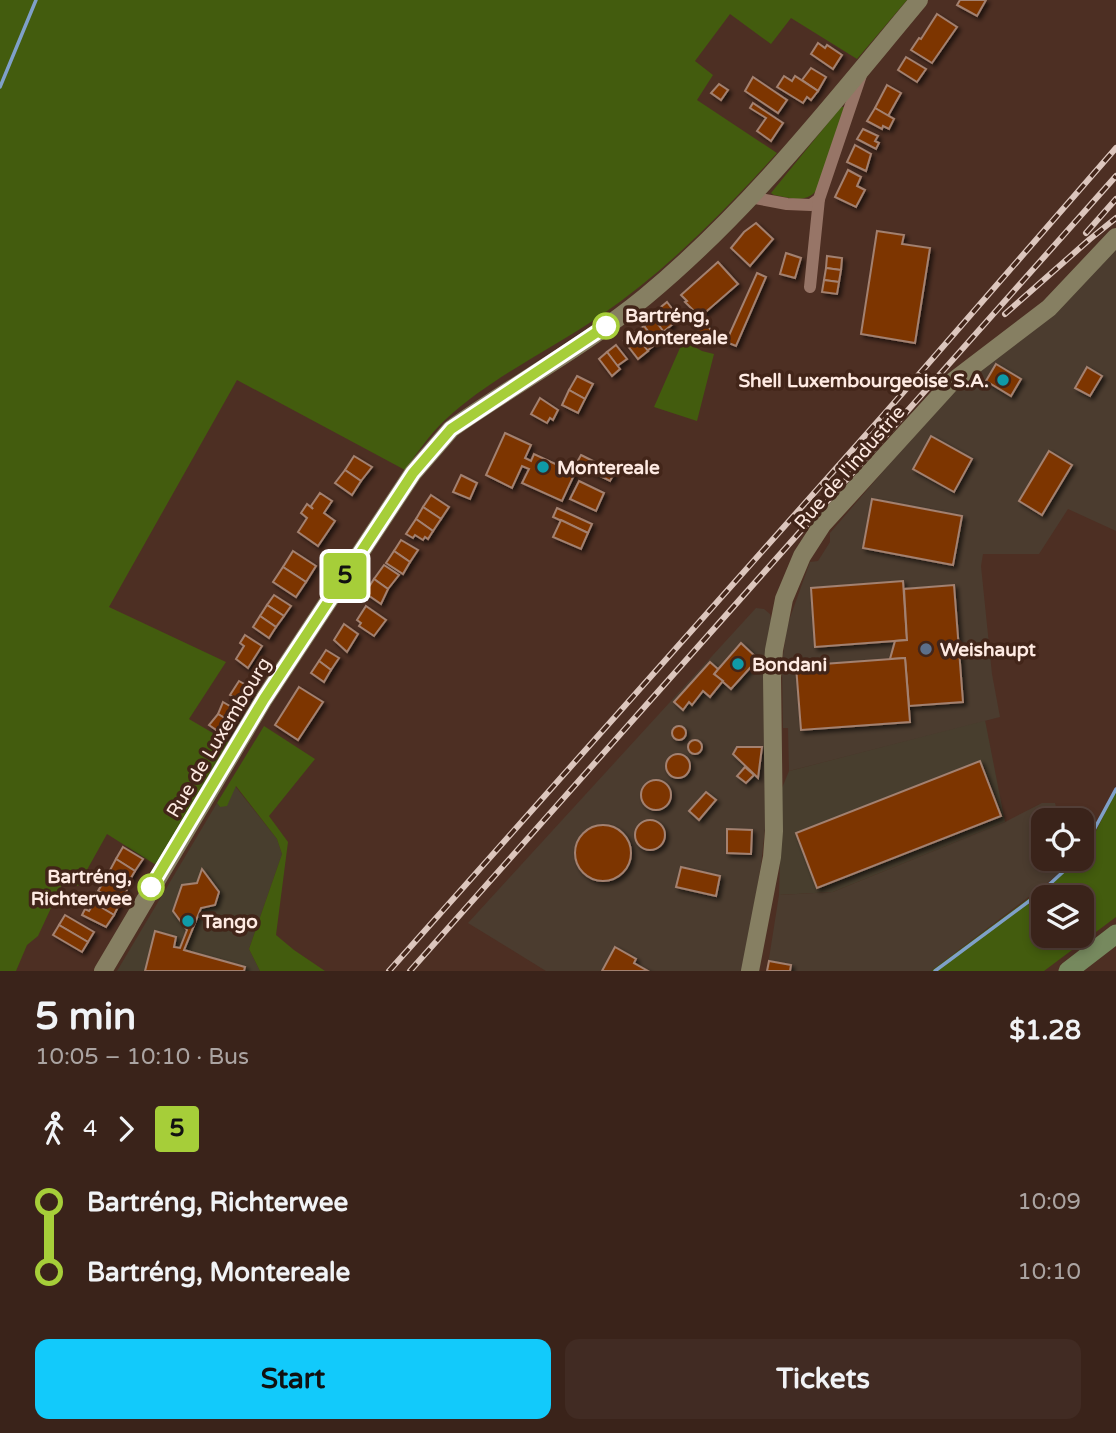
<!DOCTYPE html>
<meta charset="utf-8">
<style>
:root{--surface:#3a231a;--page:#412b23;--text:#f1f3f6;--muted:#aba4a2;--line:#544039;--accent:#12cafb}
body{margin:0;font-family:"Varela Round",sans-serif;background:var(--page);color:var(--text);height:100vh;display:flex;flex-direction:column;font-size:26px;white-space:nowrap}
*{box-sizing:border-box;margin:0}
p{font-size:23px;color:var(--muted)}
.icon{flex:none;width:38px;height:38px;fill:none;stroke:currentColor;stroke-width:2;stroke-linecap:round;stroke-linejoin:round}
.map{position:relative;height:971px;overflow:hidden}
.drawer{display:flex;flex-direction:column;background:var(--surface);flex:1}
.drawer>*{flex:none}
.badge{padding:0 14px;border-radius:5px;font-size:24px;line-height:46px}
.controls{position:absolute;left:1031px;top:808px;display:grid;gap:14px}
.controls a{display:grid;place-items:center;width:63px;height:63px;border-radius:14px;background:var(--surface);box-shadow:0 4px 10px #0003,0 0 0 2px var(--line);font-size:35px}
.map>.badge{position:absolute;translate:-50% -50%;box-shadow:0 0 0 4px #fff}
.legs{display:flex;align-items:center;gap:10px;height:77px;padding:0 35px;font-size:23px}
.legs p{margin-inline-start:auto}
.summary{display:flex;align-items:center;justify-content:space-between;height:119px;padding:0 35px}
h1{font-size:38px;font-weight:700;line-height:52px}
.cta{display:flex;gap:14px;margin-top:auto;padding:14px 35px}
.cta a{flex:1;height:80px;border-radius:14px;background:var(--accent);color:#111;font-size:28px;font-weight:700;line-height:80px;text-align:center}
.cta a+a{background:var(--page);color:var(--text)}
ul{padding:0 35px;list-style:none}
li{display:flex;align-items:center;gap:24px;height:70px;font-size:26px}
li i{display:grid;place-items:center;width:10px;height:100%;margin:0 9px;background:currentColor}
li i::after{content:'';width:18px;height:18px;margin:-9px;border:5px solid;border-radius:50%;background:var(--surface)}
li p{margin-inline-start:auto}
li:first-child i{background:linear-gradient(#0000 50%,currentColor 0)}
li:last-child i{background:linear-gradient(currentColor 50%,#0000 0)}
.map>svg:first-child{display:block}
.commercial{fill:#483e2e}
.industrial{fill:#4b3c2f}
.green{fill:#435c0e;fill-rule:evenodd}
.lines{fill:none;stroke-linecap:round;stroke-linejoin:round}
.stream{stroke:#7fa0c9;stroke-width:3.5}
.building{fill:#7d3604;stroke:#a38170;stroke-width:2;filter:url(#shadow)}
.street{stroke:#977567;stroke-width:12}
.secondary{stroke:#867f62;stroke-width:18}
.primary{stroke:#76895e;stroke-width:19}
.rail-casing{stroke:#dcc6bd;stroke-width:6}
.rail{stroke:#422519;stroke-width:3.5;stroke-dasharray:10;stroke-linecap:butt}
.line-1-casing{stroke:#fff;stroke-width:16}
.line-1{stroke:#a6ce39;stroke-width:10}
.stop-1-dot{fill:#fff;stroke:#a6ce39;stroke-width:3.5}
.culture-dot{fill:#0f9aa8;stroke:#422519;stroke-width:2.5}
.service-dot{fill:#5c6f8a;stroke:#422519;stroke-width:2.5}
.labels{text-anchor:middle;stroke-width:7;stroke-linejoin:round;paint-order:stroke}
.stop-label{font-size:19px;font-weight:bold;fill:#feeae2;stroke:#422519;text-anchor:start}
.poi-label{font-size:19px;font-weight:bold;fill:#feeae2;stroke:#422519;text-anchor:start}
.street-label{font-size:19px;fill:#feeae2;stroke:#422519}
</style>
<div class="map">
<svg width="1116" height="971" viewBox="0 0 1116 971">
<defs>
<filter id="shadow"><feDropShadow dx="3" dy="3" stdDeviation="2" flood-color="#0009"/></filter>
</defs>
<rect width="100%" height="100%" fill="#4d2f23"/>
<g class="commercial">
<polygon points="985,720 1005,822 833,892 779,895 782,788 789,771"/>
<polygon points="235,786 277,839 282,854 249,949 260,971 117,971 217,803 220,807"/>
</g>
<g class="industrial">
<polygon points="1116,247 1116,531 1068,509 1039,554 983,554 981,566 992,674 1000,717 789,771 788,728 783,728 782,663 787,626 810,562 818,561 830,542 830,533 941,404"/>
<polygon points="756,608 764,609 770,614 772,624 765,829 761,865 743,971 546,971 468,923"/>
<polygon points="1042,803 1055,803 1060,821 1043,821 1043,859 1070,859 1072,864 931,971 767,971 779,895 833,892 1005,822"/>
</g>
<g class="green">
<path d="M 0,0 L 907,0 L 857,59 L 791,18 L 771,44 L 730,14 L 695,61 L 713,75 L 697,100 L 777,153 C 724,212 667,270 600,316 C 550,350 490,378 445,420 C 430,434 417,453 405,470 L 237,380 L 109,607 L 226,662 L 189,719 L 230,743 L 156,865 L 107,834 L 78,886 L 64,880 L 38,936 L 27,945 L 16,971 L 0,971 Z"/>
<path d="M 841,107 L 844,107 L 817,190 C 805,204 791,198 774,195 L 771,193 Z"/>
<polygon points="683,341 702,351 714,354 697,421 654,407"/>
<polygon points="264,726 315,759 269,816 288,842 276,935 294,950 325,971 260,971 249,949 282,854 277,839 236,786 227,806 220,807 217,803"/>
<path d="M 1116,791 L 1116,917 L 1044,971 L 931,971 L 1082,859 ZM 1043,898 L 1082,898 L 1082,936 L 1043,936 Z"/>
</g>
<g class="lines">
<g class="stream">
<polyline points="0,87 36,0"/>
<polyline points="1082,852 1116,789"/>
<polyline points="1040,893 1048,898"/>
<polyline points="1082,919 1089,924"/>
<polyline points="935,971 1040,893 1077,859"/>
</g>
</g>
<g class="building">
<polygon points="960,0 986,0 977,16 957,5"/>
<polygon points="937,14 957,27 932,63 911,50 919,38 921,39"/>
<polygon points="818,43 825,48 827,45 842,55 833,69 811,54"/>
<polygon points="906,57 926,69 917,82 898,70"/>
<polygon points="811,68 826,77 818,91 802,80"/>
<polygon points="784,76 792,81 795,76 818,91 811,100 807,97 803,103 777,87"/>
<polygon points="753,77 787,100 778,113 745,91"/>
<polygon points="719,84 728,90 721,100 711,93"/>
<polygon points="887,85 901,93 888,116 875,108"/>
<polygon points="753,103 783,123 771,141 757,131 766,118 750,108"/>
<polygon points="875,108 894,119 889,129 883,126 882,129 867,121"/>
<polygon points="863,129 878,136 875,141 879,143 876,149 857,139"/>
<polygon points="855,145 871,154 866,171 847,162"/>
<polygon points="848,170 861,177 857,186 865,190 856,207 835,197"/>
<polygon points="756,223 773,239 750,266 731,248 744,232"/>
<polygon points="877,231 904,235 902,244 930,248 915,343 861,334"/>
<polygon points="786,253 801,258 795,278 780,274"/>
<polygon points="827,256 842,258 841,270 826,268"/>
<polygon points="718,262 738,284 700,317 685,302 687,301 681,295"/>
<polygon points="826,268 841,270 839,282 824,280"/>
<polygon points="757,273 766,277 736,346 726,342"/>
<polygon points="824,280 839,282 837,294 822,292"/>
<polygon points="667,302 677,315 670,321 673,324 663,332 654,319 659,315 656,311"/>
<polygon points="654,319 667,336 657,343 644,326"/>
<polygon points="704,321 716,337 708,343 696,328"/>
<polygon points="644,326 657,343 647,351 634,333"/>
<polygon points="634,333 648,351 638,359 624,341"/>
<polygon points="616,345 627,359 617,366 607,352"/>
<polygon points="607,352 620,369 612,376 599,359"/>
<polygon points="996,364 1021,379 1011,396 986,381"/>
<polygon points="1087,367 1102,376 1090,396 1075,388"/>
<polygon points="577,376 593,384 585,399 569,390"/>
<polygon points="569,390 585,399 578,413 562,405"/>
<polygon points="540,398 558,410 553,420 550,418 547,423 531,414"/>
<polygon points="505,433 531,445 525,458 531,461 534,454 575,473 562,501 522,483 529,469 522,466 512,488 486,475"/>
<polygon points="931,436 972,459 954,492 913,469"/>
<polygon points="1049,451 1072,465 1042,515 1019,501"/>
<polygon points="581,455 615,472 610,481 576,464"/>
<polygon points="354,456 372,467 361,481 345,470"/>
<polygon points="345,470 361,481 352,495 335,483"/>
<polygon points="461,475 477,483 470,499 453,492"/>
<polygon points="579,481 604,493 596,511 570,499"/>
<polygon points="320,493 332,501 324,513 335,521 318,546 298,532 307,518 301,513 307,504 313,509 311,506"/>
<polygon points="431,495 449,507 441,519 423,507"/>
<polygon points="872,499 962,516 953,565 863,548"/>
<polygon points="423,507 441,519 433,531 416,519"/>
<polygon points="557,508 592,524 588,533 553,517"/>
<polygon points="416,519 433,531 428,539 425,537 423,540 415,535 413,538 406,534"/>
<polygon points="561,520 588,533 581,549 553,537"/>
<polygon points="401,540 418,550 410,562 394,551"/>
<polygon points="293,551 316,566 306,582 283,567"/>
<polygon points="394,551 410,562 403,574 386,563"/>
<polygon points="384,565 399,575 388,589 374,579"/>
<polygon points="283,567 306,582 296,597 273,582"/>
<polygon points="374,579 388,589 381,604 365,593"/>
<polygon points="903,581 907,640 815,647 811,588"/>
<polygon points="954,585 963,702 909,706 905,658 890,659 895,641 907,640 904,589"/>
<polygon points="274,595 291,606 284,616 267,605"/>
<polygon points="267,605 284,616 276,627 260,616"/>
<polygon points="366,606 386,620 374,636 359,626 361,623 357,620"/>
<polygon points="260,616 276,627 269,638 253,627"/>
<polygon points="344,624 358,634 347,652 334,640"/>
<polygon points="245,635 262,646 248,668 236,659 244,646 240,643"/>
<polygon points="741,643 758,659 731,689 714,674"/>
<polygon points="326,650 339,658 331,670 319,661"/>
<polygon points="905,658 910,722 801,730 796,666"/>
<polygon points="319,661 331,670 324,682 311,673"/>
<polygon points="710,662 718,669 714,674 723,681 710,697 703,691 692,705 689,702 683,710 674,702"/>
<polygon points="239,681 253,689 246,705 230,695"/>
<polygon points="299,687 323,702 298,740 275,725"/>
<polygon points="223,702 240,712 233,723 218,714"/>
<polygon points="218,714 233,723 225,736 209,725"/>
<circle cx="679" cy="733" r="7"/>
<circle cx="695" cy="747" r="7"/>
<polygon points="737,747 762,747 758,778 733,754"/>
<circle cx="678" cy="766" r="12"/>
<polygon points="980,761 1001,816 817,888 796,833"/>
<polygon points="745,767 754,775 746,783 737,776"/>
<circle cx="656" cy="795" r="15"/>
<polygon points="706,792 716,800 699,820 689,811"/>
<circle cx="650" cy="835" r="15"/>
<circle cx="603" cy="853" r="28"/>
<polygon points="727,829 752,830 751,854 727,853"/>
<polygon points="123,847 143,859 135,871 116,859"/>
<polygon points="116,859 135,871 128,883 109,872"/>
<polygon points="681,867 720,876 716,896 676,887"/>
<polygon points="202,869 219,892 215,905 201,908 184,950 245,967 244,971 145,971 155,931 176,937 174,947 180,948 187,930 173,911 182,885 197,883"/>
<polygon points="106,878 127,890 120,903 98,891"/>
<polygon points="96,892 120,903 114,915 90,901"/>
<polygon points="94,903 114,915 106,927 82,915 85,909 89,911"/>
<polygon points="65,915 94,932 88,942 59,925"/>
<polygon points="59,925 88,942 82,952 53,935"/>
<polygon points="615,947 636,959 634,963 648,971 602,971"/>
<polygon points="769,961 791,965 790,971 767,971"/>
</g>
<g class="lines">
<g class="street">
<polyline points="750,197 787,204 811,205 819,199 861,75"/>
<polyline points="810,287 819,199"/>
</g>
<g class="secondary">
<path d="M 103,971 L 264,699 L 413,473 L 451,429 C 515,384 585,346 645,297 C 749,211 833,103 919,0"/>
<polyline points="750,971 772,857 774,831 772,677 774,650 784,599 802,556 822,525 952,382 1049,308 1116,237"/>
</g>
<polyline class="primary" points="1068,971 1116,934"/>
<g class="rail-casing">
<g id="rail">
<polyline points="1086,233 1116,199"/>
<polyline points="1005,314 1090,239 1116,218"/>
<polyline points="389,971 887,411 1116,148"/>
<polyline points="410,971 1116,176"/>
</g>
</g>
<use href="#rail" class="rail"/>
</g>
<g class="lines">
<g class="line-1-casing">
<polyline id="line-1" points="151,887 264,699 413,473 451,429 606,326"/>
</g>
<use href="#line-1" class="line-1"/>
</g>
<g class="stop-1-dot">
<circle cx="606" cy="326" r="12"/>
<circle cx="151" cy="887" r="12"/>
</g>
<g class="culture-dot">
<circle cx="1003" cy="380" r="7"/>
<circle cx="543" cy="467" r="7"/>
<circle cx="738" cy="664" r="7"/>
<circle cx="188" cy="921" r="7"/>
</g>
<circle class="service-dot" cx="926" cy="649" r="7"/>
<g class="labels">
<g class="stop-label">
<text x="625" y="322">Bartréng,<tspan x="625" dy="22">Montereale</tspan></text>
<text x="132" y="883" text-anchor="end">Bartréng,<tspan x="132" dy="22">Richterwee</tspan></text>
</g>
<g class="poi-label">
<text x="989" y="387" text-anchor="end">Shell Luxembourgeoise S.A.</text>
<text x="557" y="474">Montereale</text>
<text x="940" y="656">Weishaupt</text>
<text x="752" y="671">Bondani</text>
<text x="202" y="928">Tango</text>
</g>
<g class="street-label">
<text transform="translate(849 467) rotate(-49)" y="7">Rue de l'Industrie</text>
<text transform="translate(218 737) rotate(-59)" y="7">Rue de Luxembourg</text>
</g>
</g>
</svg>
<div class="controls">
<a><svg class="icon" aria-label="locate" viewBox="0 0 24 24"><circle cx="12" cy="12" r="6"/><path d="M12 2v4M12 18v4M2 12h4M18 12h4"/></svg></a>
<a><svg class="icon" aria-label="layers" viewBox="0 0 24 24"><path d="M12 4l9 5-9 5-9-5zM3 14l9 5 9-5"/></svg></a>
</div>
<b class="badge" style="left:345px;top:576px;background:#a6ce39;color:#111">5</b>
</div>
<section class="drawer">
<div class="summary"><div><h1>5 min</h1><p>10:05 – 10:10 · Bus</p></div><b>$1.28</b></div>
<div class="legs"><svg class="icon" aria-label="walk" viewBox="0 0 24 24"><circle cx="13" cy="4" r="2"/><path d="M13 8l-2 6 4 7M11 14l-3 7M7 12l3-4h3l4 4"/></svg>4<svg class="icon" aria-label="forward" viewBox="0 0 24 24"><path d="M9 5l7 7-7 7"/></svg><b class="badge" style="background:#a6ce39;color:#111">5</b></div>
<ul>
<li><i style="color:#a6ce39"></i><b>Bartréng, Richterwee</b><p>10:09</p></li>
<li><i style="color:#a6ce39"></i><b>Bartréng, Montereale</b><p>10:10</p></li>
</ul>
<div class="cta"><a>Start</a><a>Tickets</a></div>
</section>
